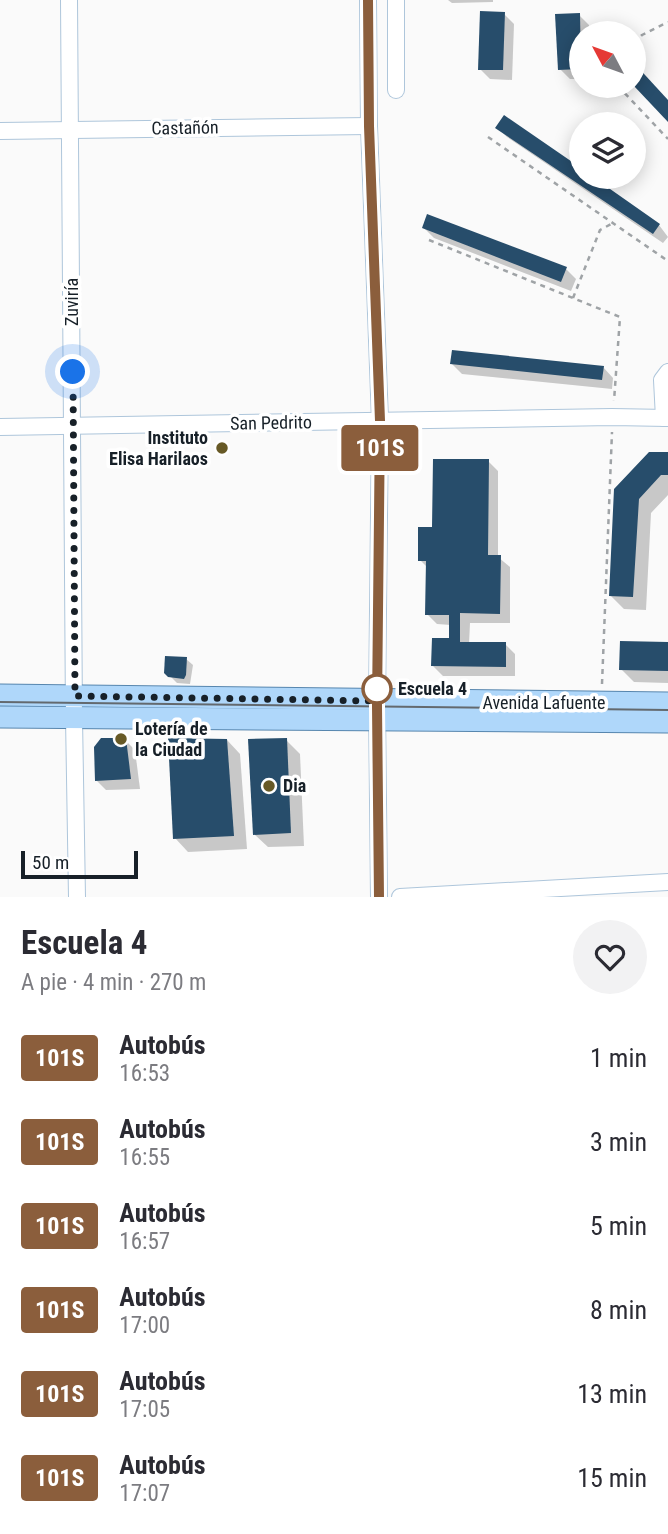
<!DOCTYPE html>
<html lang="es">
<meta charset="utf-8">
<style>
:root{--surface:#fff;--page:#f2f2f3;--text:#2b2b33;--muted:#7c7c81}
body{margin:0;font-family:"Roboto Condensed",sans-serif;background:var(--page);color:var(--text);height:100vh;display:flex;flex-direction:column;font-size:26px;white-space:nowrap}
*{box-sizing:border-box;margin:0}
p{font-size:23px;color:var(--muted)}
.icon{flex:none;width:38px;height:38px;fill:none;stroke:currentColor;stroke-width:2;stroke-linecap:round;stroke-linejoin:round}
.map{position:relative;height:897px;overflow:hidden}
.panel{display:flex;flex-direction:column;background:var(--surface);flex:1}
.panel>*{flex:none}
.badge{padding:0 14px;border-radius:5px;font-size:24px;line-height:46px}
.needle{width:46px;rotate:311deg}
.buttons{position:absolute;left:569px;top:21px;display:grid;gap:14px}
.buttons a{display:grid;place-items:center;width:77px;height:77px;border-radius:50%;background:var(--surface);box-shadow:0 4px 18px #0003;font-size:35px}
.scale{position:absolute;left:21px;bottom:18px;width:117px;box-sizing:border-box;padding-left:7px;border:4px solid #172028;border-top:0;font-size:19px;line-height:24px;white-space:nowrap;color:#172028;-webkit-text-stroke:5px #fff;paint-order:stroke}
.you{position:absolute;width:35px;height:35px;margin:-18px;border:5px solid #fff;border-radius:50%;background:#1a73e8;box-shadow:0 0 0 10px #1a73e833}
.map>.badge{position:absolute;translate:-50% -50%;box-shadow:0 0 0 4px #fff}
.round{display:grid;place-items:center;flex:none;width:74px;height:74px;border-radius:37px;background:var(--page)}
.overview{display:flex;align-items:center;justify-content:space-between;height:119px;padding:0 21px}
h1{font-size:33px;font-weight:700;line-height:52px}
ul{padding:0;list-style:none}
li{display:flex;align-items:center;gap:21px;height:84px;padding:0 21px}
li div{flex:1}
li b{display:block;font-size:26px}
li em{font-style:normal}
li .badge{min-width:77px;font-weight:700;text-align:center}
.map>svg:first-child{display:block}
.shadow{fill:#0003}
.building{fill:#274d6b}
.lines{fill:none;stroke-linecap:round;stroke-linejoin:round}
.minor-casing{stroke:#aec6db;stroke-width:18}
.major-casing{stroke:#5786ae;stroke-width:23}
.path{stroke:#9fa3a6;stroke-width:2.5;stroke-dasharray:5 5;stroke-linecap:butt}
.minor{stroke:#fff;stroke-width:16}
.major{stroke:#afd7fa;stroke-width:21}
.tram{stroke:#63696e;stroke-width:2}
.line-casing{stroke:#fff;stroke-width:16}
.line{stroke:#8b5e3c;stroke-width:10}
.walk{stroke:#172028;stroke-width:7;stroke-dasharray:0 12.6}
.poi-dot{fill:#675926;stroke:#fff;stroke-width:2.5}
.stop-dot{fill:#fff;stroke:#8b5e3c;stroke-width:3.5}
.labels{text-anchor:middle;stroke-width:7;stroke-linejoin:round;paint-order:stroke}
.street-label{font-size:18px;fill:#172028;stroke:#fff}
.poi-label{font-size:18px;font-weight:bold;fill:#172028;stroke:#fff;text-anchor:start}
.stop-label{font-size:18px;font-weight:bold;fill:#172028;stroke:#fff;text-anchor:start}
</style>
<div class="map">
<svg width="668" height="897" viewBox="0 0 668 897">
<rect width="100%" height="100%" fill="#fafafa"/>
<g class="shadow">
<polygon points="448,0 493,0 493,2 452,3"/>
<polygon points="504,14 514,24 512,80 490,79 480,69"/>
<polygon points="579,15 589,25 589,33 581,33 581,79 570,79 560,69"/>
<polygon points="497,127 581,171 581,177 590,177 659,225 668,237 663,243 507,137"/>
<polygon points="424,228 566,269 576,279 571,291 434,238"/>
<polygon points="452,364 603,367 613,378 612,389 462,374"/>
<polygon points="668,454 668,495 651,513 646,610 624,609 610,595 616,490"/>
<polygon points="488,461 498,471 498,557 510,567 510,623 470,623 469,644 505,644 515,654 515,676 443,676 433,666 451,639 451,625 437,624 427,614 428,568 420,560 434,528"/>
<polygon points="668,643 668,683 634,682 621,669"/>
<polygon points="186,659 193,665 190,684 177,683 166,672"/>
<polygon points="125,740 135,750 140,789 106,790 96,780"/>
<polygon points="227,740 240,754 247,849 188,852 175,838"/>
<polygon points="286,740 300,754 304,846 268,847 254,834"/>
</g>
<g class="building">
<polygon points="480,11 505,12 503,70 478,70"/>
<polygon points="580,13 581,69 558,70 555,14"/>
<polygon points="634,63 668,100 668,122 634,86"/>
<polygon points="504,115 581,168 581,177 593,177 660,224 653,234 495,128"/>
<polygon points="427,214 567,267 561,282 422,228"/>
<polygon points="452,350 604,366 602,380 450,364"/>
<polygon points="649,452 668,452 668,475 661,475 639,499 633,597 609,596 614,489"/>
<polygon points="433,459 489,459 488,555 501,555 500,614 460,613 460,642 506,642 506,667 431,666 432,638 449,638 449,615 425,615 426,561 418,561 418,527 432,527"/>
<polygon points="620,641 668,642 668,671 619,670"/>
<polygon points="165,656 187,657 186,675 184,679 168,677 164,673"/>
<polygon points="101,738 126,738 131,779 95,781 94,747"/>
<polygon points="168,738 227,739 234,836 173,839"/>
<polygon points="287,738 291,833 253,835 248,739"/>
</g>
<g class="lines">
<g class="minor-casing">
<g id="minor">
<polyline points="69,0 74,718 77,897"/>
<polyline points="368,0 369,126 380,421 377,706 379,897"/>
<polyline points="396,0 396,90"/>
<polyline points="0,131 369,126"/>
<polyline points="664,418 662,380 668,372"/>
<polyline points="0,427 612,417 668,418"/>
<polyline points="400,897 668,882"/>
</g>
</g>
<g class="major-casing">
<g id="major">
<polyline points="0,695 668,703"/>
<polyline points="0,717 668,722"/>
</g>
</g>
<g class="path">
<polyline points="634,43 642,35 668,22"/>
<polyline points="618,86 668,139"/>
<polyline points="488,137 668,261"/>
<polyline points="429,240 620,317 614,401"/>
<polyline points="573,298 600,230 613,223"/>
<polyline points="602,684 612,432"/>
</g>
<use href="#minor" class="minor"/>
<use href="#major" class="major"/>
<polyline class="tram" points="0,702 668,710"/>
</g>
<g class="lines">
<g class="line-casing">
<polyline id="line" points="368,0 369,126 380,421 377,706 379,897"/>
</g>
<use href="#line" class="line"/>
<polyline class="walk" points="73,372 75,696 377,701 377,689"/>
</g>
<g class="poi-dot">
<circle cx="222" cy="448" r="7"/>
<circle cx="121" cy="739" r="7"/>
<circle cx="269" cy="786" r="7"/>
</g>
<circle class="stop-dot" cx="377" cy="689" r="14"/>
<g class="labels">
<g class="street-label">
<text transform="translate(185 128) rotate(-1)" y="6">Castañón</text>
<text transform="translate(72 302) rotate(-90)" y="6">Zuviría</text>
<text transform="translate(271 423) rotate(-1)" y="6">San Pedrito</text>
<text x="544" y="709">Avenida Lafuente</text>
</g>
<g class="poi-label">
<text x="208" y="444" text-anchor="end">Instituto<tspan x="208" dy="21">Elisa Harilaos</tspan></text>
<text x="135" y="735">Lotería de<tspan x="135" dy="21">la Ciudad</tspan></text>
<text x="283" y="792">Dia</text>
</g>
<g class="stop-label">
<text x="398" y="695">Escuela 4</text>
</g>
</g>
</svg>
<div class="buttons">
<a><svg class="needle" viewBox="-14 -14 28 28"><path d="M0-13l5 13h-10z" fill="#e53935"/><path d="M0 13l5-13h-10z" fill="#7c7c81"/></svg></a>
<a><svg class="icon" aria-label="layers" viewBox="0 0 24 24"><path d="M12 4l9 5-9 5-9-5zM3 14l9 5 9-5"/></svg></a>
</div>
<div class="scale">50 m</div>
<div class="you" style="left:73px;top:372px"></div>
<b class="badge" style="left:380px;top:448px;background:#8b5e3c;color:#fff">101S</b>
</div>
<section class="panel">
<div class="overview"><div><h1>Escuela 4</h1><p>A pie · 4 min · 270 m</p></div><a class="round"><svg class="icon" aria-label="heart" viewBox="0 0 24 24"><path d="M12 20l-8-8c-3-5 5-10 8-4 3-6 11-1 8 4z"/></svg></a></div>
<ul>
<li><span class="badge" style="background:#8b5e3c;color:#fff">101S</span><div><b>Autobús</b><p>16:53</p></div><em>1 min</em></li>
<li><span class="badge" style="background:#8b5e3c;color:#fff">101S</span><div><b>Autobús</b><p>16:55</p></div><em>3 min</em></li>
<li><span class="badge" style="background:#8b5e3c;color:#fff">101S</span><div><b>Autobús</b><p>16:57</p></div><em>5 min</em></li>
<li><span class="badge" style="background:#8b5e3c;color:#fff">101S</span><div><b>Autobús</b><p>17:00</p></div><em>8 min</em></li>
<li><span class="badge" style="background:#8b5e3c;color:#fff">101S</span><div><b>Autobús</b><p>17:05</p></div><em>13 min</em></li>
<li><span class="badge" style="background:#8b5e3c;color:#fff">101S</span><div><b>Autobús</b><p>17:07</p></div><em>15 min</em></li>
</ul>
</section>
